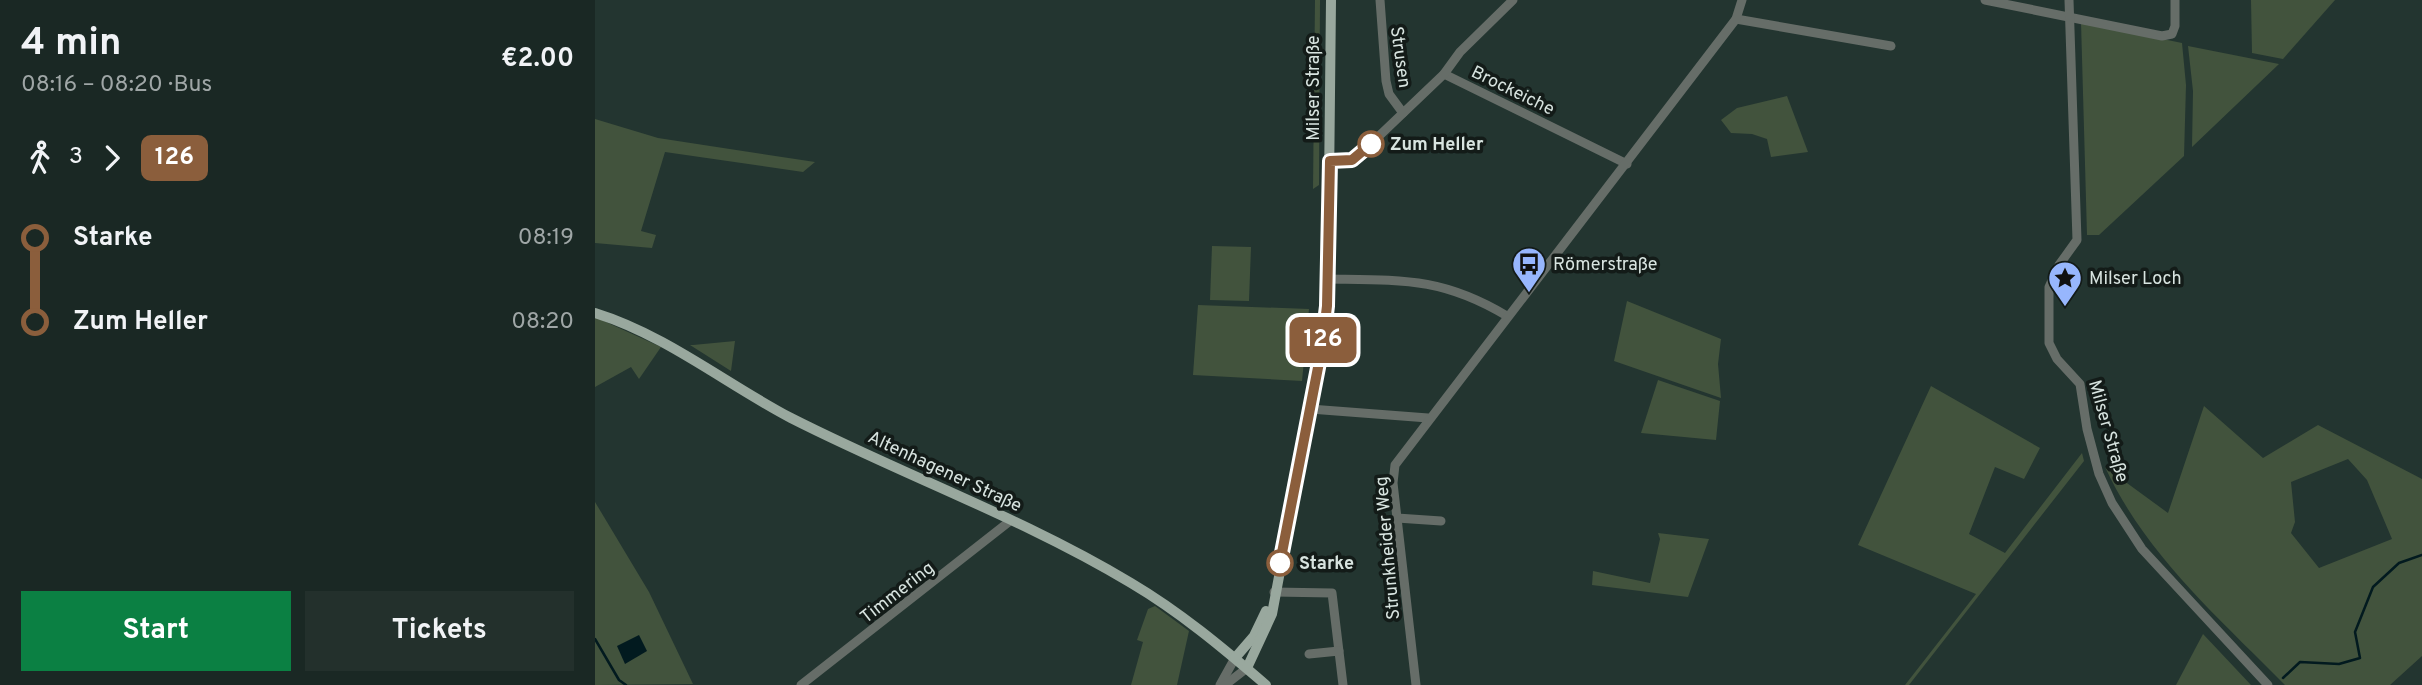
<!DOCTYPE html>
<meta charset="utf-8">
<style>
:root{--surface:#1a2824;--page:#23302c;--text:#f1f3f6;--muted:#9fa6a6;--accent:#0b8043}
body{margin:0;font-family:Overpass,sans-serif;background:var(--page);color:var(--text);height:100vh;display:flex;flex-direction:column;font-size:26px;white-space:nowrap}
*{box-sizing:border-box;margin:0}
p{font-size:23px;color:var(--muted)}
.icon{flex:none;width:38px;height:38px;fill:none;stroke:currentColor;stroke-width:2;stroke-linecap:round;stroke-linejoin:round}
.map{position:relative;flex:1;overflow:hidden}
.details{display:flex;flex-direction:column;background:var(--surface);width:595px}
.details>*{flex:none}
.badge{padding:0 14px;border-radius:10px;font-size:24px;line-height:46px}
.map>.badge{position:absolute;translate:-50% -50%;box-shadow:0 0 0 4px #fff}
.legs{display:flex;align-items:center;gap:10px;height:77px;padding:0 21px;font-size:23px}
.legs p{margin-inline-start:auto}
.summary{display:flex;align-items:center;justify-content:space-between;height:119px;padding:0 21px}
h1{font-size:38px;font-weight:700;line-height:52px}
.cta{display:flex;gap:14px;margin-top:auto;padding:14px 21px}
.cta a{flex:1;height:80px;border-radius:0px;background:var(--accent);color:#fff;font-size:28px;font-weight:700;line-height:80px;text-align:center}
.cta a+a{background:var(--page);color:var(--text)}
ul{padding:0 21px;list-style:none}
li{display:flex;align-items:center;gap:24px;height:84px;font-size:26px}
li i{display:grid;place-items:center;width:10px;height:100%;margin:0 9px;background:currentColor}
li i::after{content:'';width:18px;height:18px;margin:-9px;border:5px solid;border-radius:50%;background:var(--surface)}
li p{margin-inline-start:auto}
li:first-child i{background:linear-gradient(#0000 50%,currentColor 0)}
li:last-child i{background:linear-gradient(currentColor 50%,#0000 0)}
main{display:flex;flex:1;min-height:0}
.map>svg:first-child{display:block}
.green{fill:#42533d;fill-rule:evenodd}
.water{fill:#021a1f}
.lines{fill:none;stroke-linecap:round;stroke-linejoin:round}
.stream{stroke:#021a1f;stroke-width:2.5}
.minor{stroke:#666d68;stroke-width:9}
.major{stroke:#99a89e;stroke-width:10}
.line-1-casing{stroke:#fff;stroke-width:16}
.line-1{stroke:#8b5e3c;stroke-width:10}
.stop-1-dot{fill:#fff;stroke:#8b5e3c;stroke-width:3.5}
.labels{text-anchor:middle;stroke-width:7;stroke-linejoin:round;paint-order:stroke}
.street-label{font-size:18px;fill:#d8e4e0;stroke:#131b18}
.stop-label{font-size:18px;font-weight:bold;fill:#d8e4e0;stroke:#131b18;text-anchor:start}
.poi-label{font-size:18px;fill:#d8e4e0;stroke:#131b18;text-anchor:start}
</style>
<main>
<section class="details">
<div class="summary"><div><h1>4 min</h1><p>08:16 – 08:20 · Bus</p></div><b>€2.00</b></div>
<div class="legs"><svg class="icon" aria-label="walk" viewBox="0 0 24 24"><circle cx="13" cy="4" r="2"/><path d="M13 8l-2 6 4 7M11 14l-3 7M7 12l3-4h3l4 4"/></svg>3<svg class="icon" aria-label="forward" viewBox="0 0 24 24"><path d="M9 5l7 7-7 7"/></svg><b class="badge" style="background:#8b5e3c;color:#fff">126</b></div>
<ul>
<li><i style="color:#8b5e3c"></i><b>Starke</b><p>08:19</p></li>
<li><i style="color:#8b5e3c"></i><b>Zum Heller</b><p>08:20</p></li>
</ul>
<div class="cta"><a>Start</a><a>Tickets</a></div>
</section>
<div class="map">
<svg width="1827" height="685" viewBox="0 0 1827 685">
<rect width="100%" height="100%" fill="#233530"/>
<g class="green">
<polygon points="720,0 725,0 724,185 718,189"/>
<polygon points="1656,0 1740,0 1688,59 1657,53"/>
<polygon points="1486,22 1587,43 1591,85 1589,156 1504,235 1492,235"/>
<polygon points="1593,46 1684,64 1597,147 1598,91"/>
<polygon points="1192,96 1213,152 1176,157 1172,139 1157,134 1136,133 1126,120 1142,108"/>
<polygon points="0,119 63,138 220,162 208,172 70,152 46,231 61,235 57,248 0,243"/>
<polygon points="617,246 656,247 654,301 615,300"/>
<polygon points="1032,301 1126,339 1123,364 1126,398 1019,361"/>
<polygon points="603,305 714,309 707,381 598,375"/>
<polygon points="0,317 66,347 44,379 36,367 0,387"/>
<polygon points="140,341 136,371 95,345 98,345"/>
<polygon points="1063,380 1125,401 1121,440 1046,433"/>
<polygon points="1336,386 1445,448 1429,479 1400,467 1374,534 1410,553 1487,453 1489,461 1314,685 1310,685 1381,594 1263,545"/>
<path d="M 1609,406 L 1668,458 L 1723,425 L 1827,479 L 1827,656 L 1795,685 L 1690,685 C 1624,618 1550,554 1510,467 L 1573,513 ZM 1753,459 L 1772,480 L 1797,539 L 1724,568 L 1696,533 L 1700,522 L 1696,482 Z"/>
<polygon points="0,502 54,592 98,684 0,685"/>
<polygon points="1063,533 1114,539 1093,597 997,585 998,571 1055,583 1065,539"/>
<polygon points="560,606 594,631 582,685 536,685 548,642 542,640 553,609"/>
<polygon points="1608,634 1656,685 1581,685"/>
</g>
<polygon class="water" points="44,635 52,651 30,664 22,646"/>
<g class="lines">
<g class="stream">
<polyline points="0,639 24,680 31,685"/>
<polyline points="1688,678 1705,662 1744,664 1765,658 1760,632 1778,587 1804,563 1827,555"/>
</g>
<g class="minor">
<polyline points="785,0 791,81 794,94 808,113"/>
<polyline points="1390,0 1567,36 1577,34 1580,26 1580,0"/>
<polyline points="1474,0 1482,240 1464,265 1454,287 1454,343 1462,359 1485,384 1492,429 1504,474 1517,503 1547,549 1673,685"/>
<polyline points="1141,19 1296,46"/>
<polyline points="849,74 1032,164"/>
<polyline points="735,161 752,161 762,157 849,74 865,52 918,0"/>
<path d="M 733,279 C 806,280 847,277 912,316"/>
<polyline points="715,409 833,418"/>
<polyline points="802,518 846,521"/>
<polyline points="679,592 737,593 748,685"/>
<polyline points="714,654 744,651"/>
<polyline points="206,685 415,521"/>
<polyline points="625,685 640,658"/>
<polyline points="630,685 652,668"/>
<polyline points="821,685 798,483 800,465 1141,19 1147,0"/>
</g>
<g class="major">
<path d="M 0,313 C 71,335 131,384 196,418 C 308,475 428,518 536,583 C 585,612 628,648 671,685"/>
<polyline points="640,658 659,636 671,611"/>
<polyline points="652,668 677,614 727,347 733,279 736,0"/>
</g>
</g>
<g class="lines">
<g class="line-1-casing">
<polyline id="line-1" points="685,563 727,347 732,306 735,161 757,160 776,144"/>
</g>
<use href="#line-1" class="line-1"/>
</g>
<defs>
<g id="bus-pin" transform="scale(1.75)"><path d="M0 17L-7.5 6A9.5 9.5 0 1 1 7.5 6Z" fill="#97b6fd" stroke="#131b18"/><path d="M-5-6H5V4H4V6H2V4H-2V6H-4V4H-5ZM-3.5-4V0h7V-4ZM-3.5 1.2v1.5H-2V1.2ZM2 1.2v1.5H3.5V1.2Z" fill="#111"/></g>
<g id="sight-pin" transform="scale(1.75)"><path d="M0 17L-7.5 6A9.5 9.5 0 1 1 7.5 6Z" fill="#97b6fd" stroke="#131b18"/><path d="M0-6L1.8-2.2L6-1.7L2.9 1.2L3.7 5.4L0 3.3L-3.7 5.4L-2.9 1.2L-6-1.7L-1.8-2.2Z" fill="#111"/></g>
</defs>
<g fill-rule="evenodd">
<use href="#bus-pin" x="934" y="264"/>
<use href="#sight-pin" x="1470" y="278"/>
</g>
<g class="stop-1-dot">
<circle cx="776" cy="144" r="12"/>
<circle cx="685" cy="563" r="12"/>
</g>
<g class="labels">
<g class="street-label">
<text transform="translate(806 57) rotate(82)" y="6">Strusen</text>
<text transform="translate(718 88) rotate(-90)" y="6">Milser Straße</text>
<text transform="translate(918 90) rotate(26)" y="6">Brockeiche</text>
<text transform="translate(1514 431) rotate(74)" y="6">Milser Straße</text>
<text transform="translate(350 471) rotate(25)" y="6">Altenhagener Straße</text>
<text transform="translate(792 548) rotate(-95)" y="6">Strunkheider Weg</text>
<text transform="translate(302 592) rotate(-38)" y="6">Timmering</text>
</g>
<g class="stop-label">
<text x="795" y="150">Zum Heller</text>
<text x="704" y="569">Starke</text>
</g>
<g class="poi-label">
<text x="958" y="270">Römerstraße</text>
<text x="1494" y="284">Milser Loch</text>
</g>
</g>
</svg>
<b class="badge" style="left:728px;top:340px;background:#8b5e3c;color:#fff">126</b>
</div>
</main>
